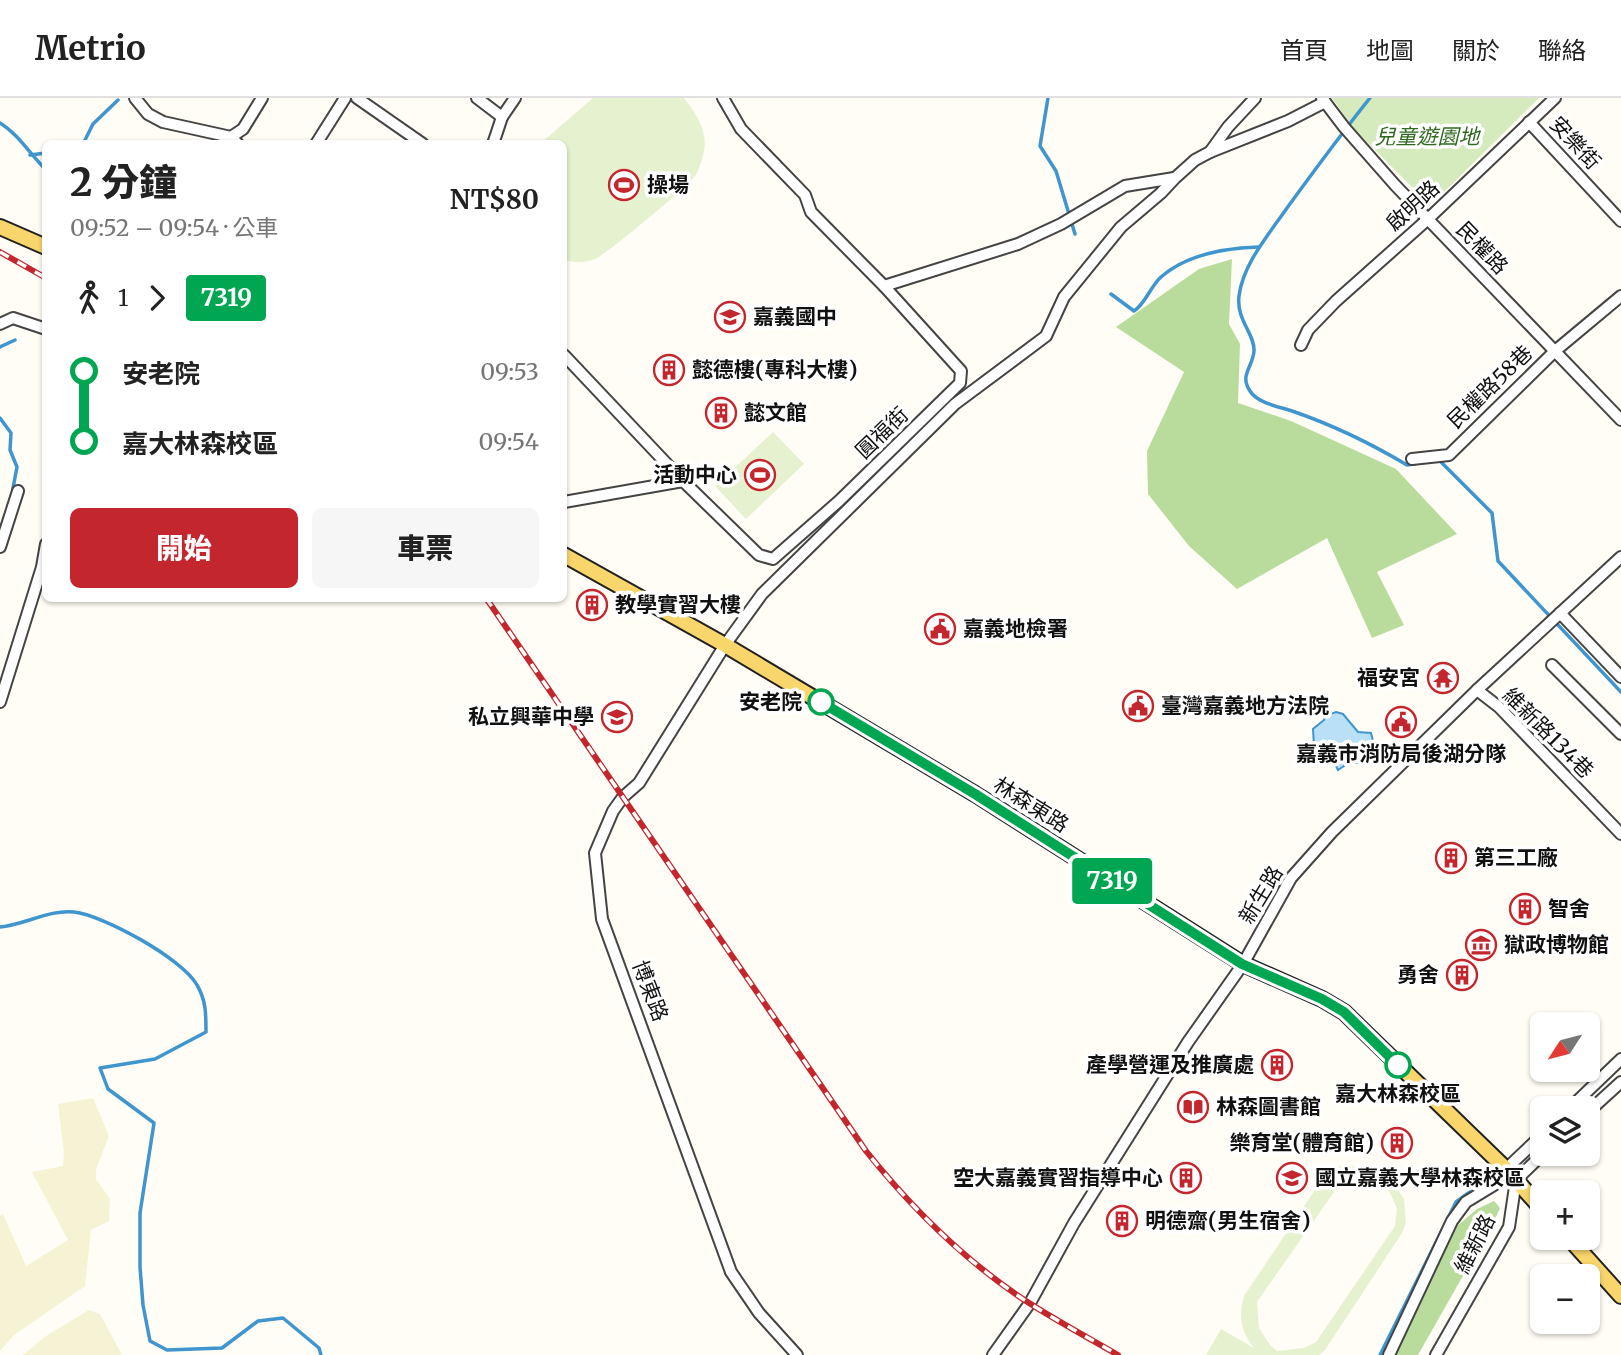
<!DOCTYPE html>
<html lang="zh-TW">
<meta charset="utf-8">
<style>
:root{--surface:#fff;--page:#f6f6f6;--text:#222;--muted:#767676;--line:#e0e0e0;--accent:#c4262e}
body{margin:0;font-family:Merriweather,"Noto Sans TC",serif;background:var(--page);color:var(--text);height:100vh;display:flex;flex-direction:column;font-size:26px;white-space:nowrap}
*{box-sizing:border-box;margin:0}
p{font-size:23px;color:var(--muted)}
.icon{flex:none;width:38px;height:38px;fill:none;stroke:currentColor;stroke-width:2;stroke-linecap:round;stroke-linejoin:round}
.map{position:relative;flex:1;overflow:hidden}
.details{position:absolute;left:42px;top:42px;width:525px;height:462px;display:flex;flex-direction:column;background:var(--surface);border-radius:10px;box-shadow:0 2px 5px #0004}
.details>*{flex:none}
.badge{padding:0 14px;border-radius:5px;font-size:24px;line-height:46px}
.needle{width:46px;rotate:234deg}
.controls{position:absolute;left:1530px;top:914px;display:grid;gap:14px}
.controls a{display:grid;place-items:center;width:70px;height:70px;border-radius:10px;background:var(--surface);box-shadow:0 2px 5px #0004;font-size:35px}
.map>.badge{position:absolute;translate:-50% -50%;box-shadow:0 0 0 4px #fff}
.legs{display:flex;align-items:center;gap:10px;height:77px;padding:0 28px;font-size:23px}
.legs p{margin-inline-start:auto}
.head{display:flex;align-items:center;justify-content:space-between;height:119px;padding:0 28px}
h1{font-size:38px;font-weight:800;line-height:52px}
.cta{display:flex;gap:14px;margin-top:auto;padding:14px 28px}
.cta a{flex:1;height:80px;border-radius:10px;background:var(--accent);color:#fff;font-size:28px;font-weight:800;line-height:80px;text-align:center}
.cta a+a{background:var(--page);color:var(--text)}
ul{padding:0 28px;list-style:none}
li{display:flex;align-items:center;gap:24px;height:70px;font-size:26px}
li i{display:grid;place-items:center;width:10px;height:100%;margin:0 9px;background:currentColor}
li i::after{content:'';width:18px;height:18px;margin:-9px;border:5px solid;border-radius:50%;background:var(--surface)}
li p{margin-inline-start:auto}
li:first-child i{background:linear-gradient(#0000 50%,currentColor 0)}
li:last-child i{background:linear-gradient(currentColor 50%,#0000 0)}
header{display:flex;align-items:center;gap:42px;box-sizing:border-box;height:98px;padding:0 35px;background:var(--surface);border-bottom:2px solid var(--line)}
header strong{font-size:33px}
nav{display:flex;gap:38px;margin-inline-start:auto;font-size:24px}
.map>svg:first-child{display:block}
.farmland{fill:#f6f3d4}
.green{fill:#d5ebbd}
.forest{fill:#b9dc9c}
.pitch{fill:#e6f2cf;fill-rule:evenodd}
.water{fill:#b9e0f7;stroke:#3f96cf;stroke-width:2}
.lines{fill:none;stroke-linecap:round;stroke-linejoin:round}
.stream{stroke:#3f96cf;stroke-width:3.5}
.minor-casing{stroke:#444;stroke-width:14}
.major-casing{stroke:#222;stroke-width:18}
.minor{stroke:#fff;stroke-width:10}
.major{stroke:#f9d66b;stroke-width:14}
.rail-casing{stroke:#c4262e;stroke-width:6}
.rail{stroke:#fff;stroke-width:3.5;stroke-dasharray:10;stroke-linecap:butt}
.line-1-casing{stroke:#fff;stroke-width:16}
.line-1{stroke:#00a651;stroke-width:10}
.stop-1-dot{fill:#fff;stroke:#00a651;stroke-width:3.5}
.labels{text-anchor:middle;stroke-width:7;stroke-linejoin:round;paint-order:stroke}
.park-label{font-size:21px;font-style:italic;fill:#2f6b1f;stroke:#fff}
.street-label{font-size:21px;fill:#111;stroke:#fff}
.poi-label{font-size:21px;font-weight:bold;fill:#111;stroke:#fff;text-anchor:start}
.stop-label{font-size:21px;font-weight:bold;fill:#111;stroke:#fff;text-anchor:end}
</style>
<header>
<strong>Metrio</strong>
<nav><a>首頁</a><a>地圖</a><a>關於</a><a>聯絡</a></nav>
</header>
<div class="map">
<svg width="1621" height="1257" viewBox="0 0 1621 1257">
<rect width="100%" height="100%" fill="#fffdf5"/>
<g class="farmland">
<polygon points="93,1000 109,1038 96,1071 96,1081 110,1101 109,1123 91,1132 85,1188 14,1237 0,1253 0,1118 3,1116 26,1168 68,1142 32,1074 63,1068 64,1055 58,1006"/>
<polygon points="89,1212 100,1216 122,1257 23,1257 46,1238"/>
</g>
<polygon class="green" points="1332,0 1539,0 1444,94 1417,94 1354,31"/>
<g class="forest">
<polygon points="1232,161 1229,226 1240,246 1238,305 1291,323 1396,371 1457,436 1377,474 1404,527 1372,540 1327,440 1237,491 1189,448 1148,396 1147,353 1184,274 1116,229 1199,171"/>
<polygon points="1494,1103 1500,1110 1493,1125 1418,1257 1394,1257 1457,1128 1477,1111"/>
</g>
<g class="pitch">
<path d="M 593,0 L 684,0 C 696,15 708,33 704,54 C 702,61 699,73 694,79 C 686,90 607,156 595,161 C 585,165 574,165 564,162 L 564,46 L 541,45 Z"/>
<polygon points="773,334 804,366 746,421 715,388"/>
<path d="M 1340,1068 L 1371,1069 L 1394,1086 L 1404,1101 L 1406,1125 L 1402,1135 L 1325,1252 L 1319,1257 L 1206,1257 L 1221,1231 L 1254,1250 C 1241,1234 1238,1218 1244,1198 L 1325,1077 ZM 1353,1079 L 1379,1082 L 1389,1093 L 1397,1110 L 1395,1128 L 1316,1244 L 1304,1250 L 1277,1253 L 1270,1247 L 1259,1230 L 1257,1204 L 1341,1084 Z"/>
</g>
<polygon class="water" points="1336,614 1343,616 1358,634 1371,635 1373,643 1359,665 1350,664 1338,672 1334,664 1318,658 1314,648 1313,631 1324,622 1325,618"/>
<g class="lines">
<g class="stream">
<polyline points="1048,0 1040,48 1056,73 1075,136"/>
<path d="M 1370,0 C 1341,36 1314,73 1287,110 C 1269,136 1243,166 1239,198 C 1236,222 1255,236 1254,253 C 1253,269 1239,277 1250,293 C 1257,305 1280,309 1292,313 C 1333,327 1370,345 1407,367 L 1415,366"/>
<path d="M 0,25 C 18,36 30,56 46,72"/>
<polyline points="83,46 93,26 118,2"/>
<polyline points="30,57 46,55"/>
<path d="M 1111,196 L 1134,213 C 1146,205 1150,189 1161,179 C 1187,156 1226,150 1259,149"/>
<polyline points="0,249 15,242"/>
<polyline points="0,320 11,335 10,352 17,369 13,390"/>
<polyline points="1440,363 1492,415 1498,463 1621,594"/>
<path d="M 0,829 C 24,827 50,811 74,814 C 103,817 183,861 197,887 C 206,902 206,916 206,934 L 155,961 L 100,970 L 108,991 L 154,1025 L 140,1115 L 140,1169 L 143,1207 L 150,1243 L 167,1252 L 222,1250 L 258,1223 L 283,1220 L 319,1250 L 321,1257"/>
<polyline points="1380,1257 1456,1104 1485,1083"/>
</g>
<g class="minor-casing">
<g id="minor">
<polyline points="135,0 148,16 163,24 231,39 238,46"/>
<polyline points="357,0 423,46"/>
<polyline points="477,0 502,19 515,0"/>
<polyline points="723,0 741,31 805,97 811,114 884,188"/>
<polyline points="1322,0 1344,29 1395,87 1621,322"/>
<polyline points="1529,24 1621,123"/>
<polyline points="231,39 243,31 262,0"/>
<polyline points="316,46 345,0"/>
<polyline points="493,46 502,19"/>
<polyline points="1210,54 1288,23 1325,4"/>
<polyline points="0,226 13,220 46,231"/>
<polyline points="1301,247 1308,232 1336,203 1428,121 1555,0"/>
<polyline points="564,257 683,383 759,457 773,461 839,403 960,285 961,273 884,188 1018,146 1061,126 1125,88 1174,80"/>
<polyline points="1412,361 1449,357 1555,253 1621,198"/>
<polyline points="564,404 683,383"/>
<polyline points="0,449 18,393"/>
<polyline points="1560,515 1621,579"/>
<polyline points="1552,567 1621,636"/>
<polyline points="1477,592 1499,609 1621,736"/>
<polyline points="0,604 42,469 46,446"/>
<polyline points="1570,1010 1621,961"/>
<polyline points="1587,1015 1621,984"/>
<polyline points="797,1257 759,1215 731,1174 602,821 595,755 613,713 623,699 639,685 725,547 762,496 955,306 1046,238 1064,199 1121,129 1161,95 1175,80 1195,62 1210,54 1228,29 1255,0"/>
<polyline points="993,1257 1030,1205 1074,1125 1188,944 1243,866 1291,780 1332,734 1477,592 1621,459"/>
<polyline points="1389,1257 1452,1123 1466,1104 1494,1087 1506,1071 1542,1037"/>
<polyline points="1436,1257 1509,1129 1516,1082 1544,1055"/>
</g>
</g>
<g class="major-casing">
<g id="major">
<polyline points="0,129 46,149"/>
<polyline points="564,457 725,547 975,696 1243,866 1322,901 1344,914 1506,1071 1542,1111"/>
<polyline points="1568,1139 1621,1198"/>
</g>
</g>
<use href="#minor" class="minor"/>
<use href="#major" class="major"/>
<g class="rail-casing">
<g id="rail">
<polyline points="0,154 46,180"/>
<path d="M 486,500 L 866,1053 C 910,1108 959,1157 1017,1197 C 1049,1219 1084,1237 1118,1257"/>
</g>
</g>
<use href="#rail" class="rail"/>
</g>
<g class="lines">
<g class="line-1-casing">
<polyline id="line-1" points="821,604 975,696 1242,866 1322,901 1344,914 1398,967"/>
</g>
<use href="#line-1" class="line-1"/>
</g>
<defs>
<g id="stadium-ring" transform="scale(1.575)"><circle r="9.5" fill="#fff" stroke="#c4262e" stroke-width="1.5"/><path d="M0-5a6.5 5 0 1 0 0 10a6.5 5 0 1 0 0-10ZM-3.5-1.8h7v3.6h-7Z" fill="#c4262e"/></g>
<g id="school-ring" transform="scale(1.575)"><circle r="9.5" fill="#fff" stroke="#c4262e" stroke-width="1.5"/><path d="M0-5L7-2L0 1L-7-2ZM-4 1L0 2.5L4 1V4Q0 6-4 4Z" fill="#c4262e"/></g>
<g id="building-ring" transform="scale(1.575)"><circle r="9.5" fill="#fff" stroke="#c4262e" stroke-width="1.5"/><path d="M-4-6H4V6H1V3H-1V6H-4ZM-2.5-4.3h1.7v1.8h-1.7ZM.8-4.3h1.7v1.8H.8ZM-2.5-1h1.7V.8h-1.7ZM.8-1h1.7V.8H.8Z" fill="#c4262e"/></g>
<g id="civic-ring" transform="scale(1.575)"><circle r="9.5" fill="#fff" stroke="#c4262e" stroke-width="1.5"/><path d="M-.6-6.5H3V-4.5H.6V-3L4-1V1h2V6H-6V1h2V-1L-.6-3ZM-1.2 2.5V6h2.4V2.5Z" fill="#c4262e"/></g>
<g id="temple-ring" transform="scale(1.575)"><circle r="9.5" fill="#fff" stroke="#c4262e" stroke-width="1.5"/><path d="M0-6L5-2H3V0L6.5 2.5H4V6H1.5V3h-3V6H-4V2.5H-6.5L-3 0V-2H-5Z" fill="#c4262e"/></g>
<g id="museum-ring" transform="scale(1.575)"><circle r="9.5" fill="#fff" stroke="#c4262e" stroke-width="1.5"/><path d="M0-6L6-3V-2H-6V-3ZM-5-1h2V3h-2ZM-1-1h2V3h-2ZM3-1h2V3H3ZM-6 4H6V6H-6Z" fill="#c4262e"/></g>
<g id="library-ring" transform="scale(1.575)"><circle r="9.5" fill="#fff" stroke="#c4262e" stroke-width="1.5"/><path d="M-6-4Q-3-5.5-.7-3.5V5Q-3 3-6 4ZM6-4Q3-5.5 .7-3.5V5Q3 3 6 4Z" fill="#c4262e"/></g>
<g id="university-ring" transform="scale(1.575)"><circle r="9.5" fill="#fff" stroke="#c4262e" stroke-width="1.5"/><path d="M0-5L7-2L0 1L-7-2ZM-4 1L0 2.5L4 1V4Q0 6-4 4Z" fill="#c4262e"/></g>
</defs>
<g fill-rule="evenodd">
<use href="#stadium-ring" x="624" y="87"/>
<use href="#school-ring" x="730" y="219"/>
<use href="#building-ring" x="669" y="272"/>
<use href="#building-ring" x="721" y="315"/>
<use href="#stadium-ring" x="760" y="377"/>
<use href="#building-ring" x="592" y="507"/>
<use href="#civic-ring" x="940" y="531"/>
<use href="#temple-ring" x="1443" y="580"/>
<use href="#civic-ring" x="1138" y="608"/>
<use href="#school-ring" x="617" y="619"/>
<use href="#civic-ring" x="1401" y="624"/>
<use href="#building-ring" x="1451" y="760"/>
<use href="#building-ring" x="1525" y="811"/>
<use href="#museum-ring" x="1481" y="847"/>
<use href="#building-ring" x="1462" y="877"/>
<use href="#building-ring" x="1277" y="967"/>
<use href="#library-ring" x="1193" y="1009"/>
<use href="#building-ring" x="1397" y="1045"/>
<use href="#building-ring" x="1186" y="1080"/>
<use href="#university-ring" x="1292" y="1080"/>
<use href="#building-ring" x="1122" y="1123"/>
</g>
<g class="stop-1-dot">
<circle cx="821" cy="604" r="12"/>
<circle cx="1398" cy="967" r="12"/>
</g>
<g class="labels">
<g class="park-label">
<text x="1427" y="46">兒童遊園地</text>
</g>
<g class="street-label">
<text transform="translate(1575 45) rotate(47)" y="7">安樂街</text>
<text transform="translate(1413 108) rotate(-43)" y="7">啟明路</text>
<text transform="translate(1482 150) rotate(46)" y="7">民權路</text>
<text transform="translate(1490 289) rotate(-44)" y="7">民權路58巷</text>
<text transform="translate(882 335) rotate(-44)" y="7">圓福街</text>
<text transform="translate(1548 635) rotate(45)" y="7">維新路134巷</text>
<text transform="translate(1031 707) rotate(32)" y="7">林森東路</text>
<text transform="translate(1261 797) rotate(-59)" y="7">新生路</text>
<text transform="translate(650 893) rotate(69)" y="7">博東路</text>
<text transform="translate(1475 1146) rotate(-63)" y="7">維新路</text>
</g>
<g class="poi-label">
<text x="647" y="94">操場</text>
<text x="753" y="226">嘉義國中</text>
<text x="692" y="279">懿德樓(專科大樓)</text>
<text x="744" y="322">懿文館</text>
<text x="737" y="384" text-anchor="end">活動中心</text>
<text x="615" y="514">教學實習大樓</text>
<text x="963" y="538">嘉義地檢署</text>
<text x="1420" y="587" text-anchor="end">福安宮</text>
<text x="1161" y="615">臺灣嘉義地方法院</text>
<text x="594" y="626" text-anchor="end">私立興華中學</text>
<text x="1401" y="663" text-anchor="middle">嘉義市消防局後湖分隊</text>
<text x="1474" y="767">第三工廠</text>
<text x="1548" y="818">智舍</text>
<text x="1504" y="854">獄政博物館</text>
<text x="1439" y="884" text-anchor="end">勇舍</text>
<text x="1254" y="974" text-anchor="end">產學營運及推廣處</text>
<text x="1216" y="1016">林森圖書館</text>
<text x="1374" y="1052" text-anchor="end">樂育堂(體育館)</text>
<text x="1163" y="1087" text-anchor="end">空大嘉義實習指導中心</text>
<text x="1315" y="1087">國立嘉義大學林森校區</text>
<text x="1145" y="1130">明德齋(男生宿舍)</text>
</g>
<g class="stop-label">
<text x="802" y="611">安老院</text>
<text x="1398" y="1003" text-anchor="middle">嘉大林森校區</text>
</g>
</g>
</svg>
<div class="controls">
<a><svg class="needle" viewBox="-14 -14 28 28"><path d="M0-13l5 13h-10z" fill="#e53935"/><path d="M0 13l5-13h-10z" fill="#767676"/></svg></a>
<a><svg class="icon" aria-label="layers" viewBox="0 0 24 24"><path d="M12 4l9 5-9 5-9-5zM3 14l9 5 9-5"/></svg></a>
<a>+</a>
<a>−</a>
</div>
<b class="badge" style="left:1112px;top:783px;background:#00a651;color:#fff">7319</b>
<section class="details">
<div class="head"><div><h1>2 分鐘</h1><p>09:52 – 09:54 · 公車</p></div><b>NT$80</b></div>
<div class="legs"><svg class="icon" aria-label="walk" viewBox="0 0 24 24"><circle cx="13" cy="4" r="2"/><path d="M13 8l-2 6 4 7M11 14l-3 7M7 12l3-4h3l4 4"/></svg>1<svg class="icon" aria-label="forward" viewBox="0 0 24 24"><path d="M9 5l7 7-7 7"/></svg><b class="badge" style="background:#00a651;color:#fff">7319</b></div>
<ul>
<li><i style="color:#00a651"></i><b>安老院</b><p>09:53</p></li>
<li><i style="color:#00a651"></i><b>嘉大林森校區</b><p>09:54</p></li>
</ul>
<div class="cta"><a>開始</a><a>車票</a></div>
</section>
</div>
